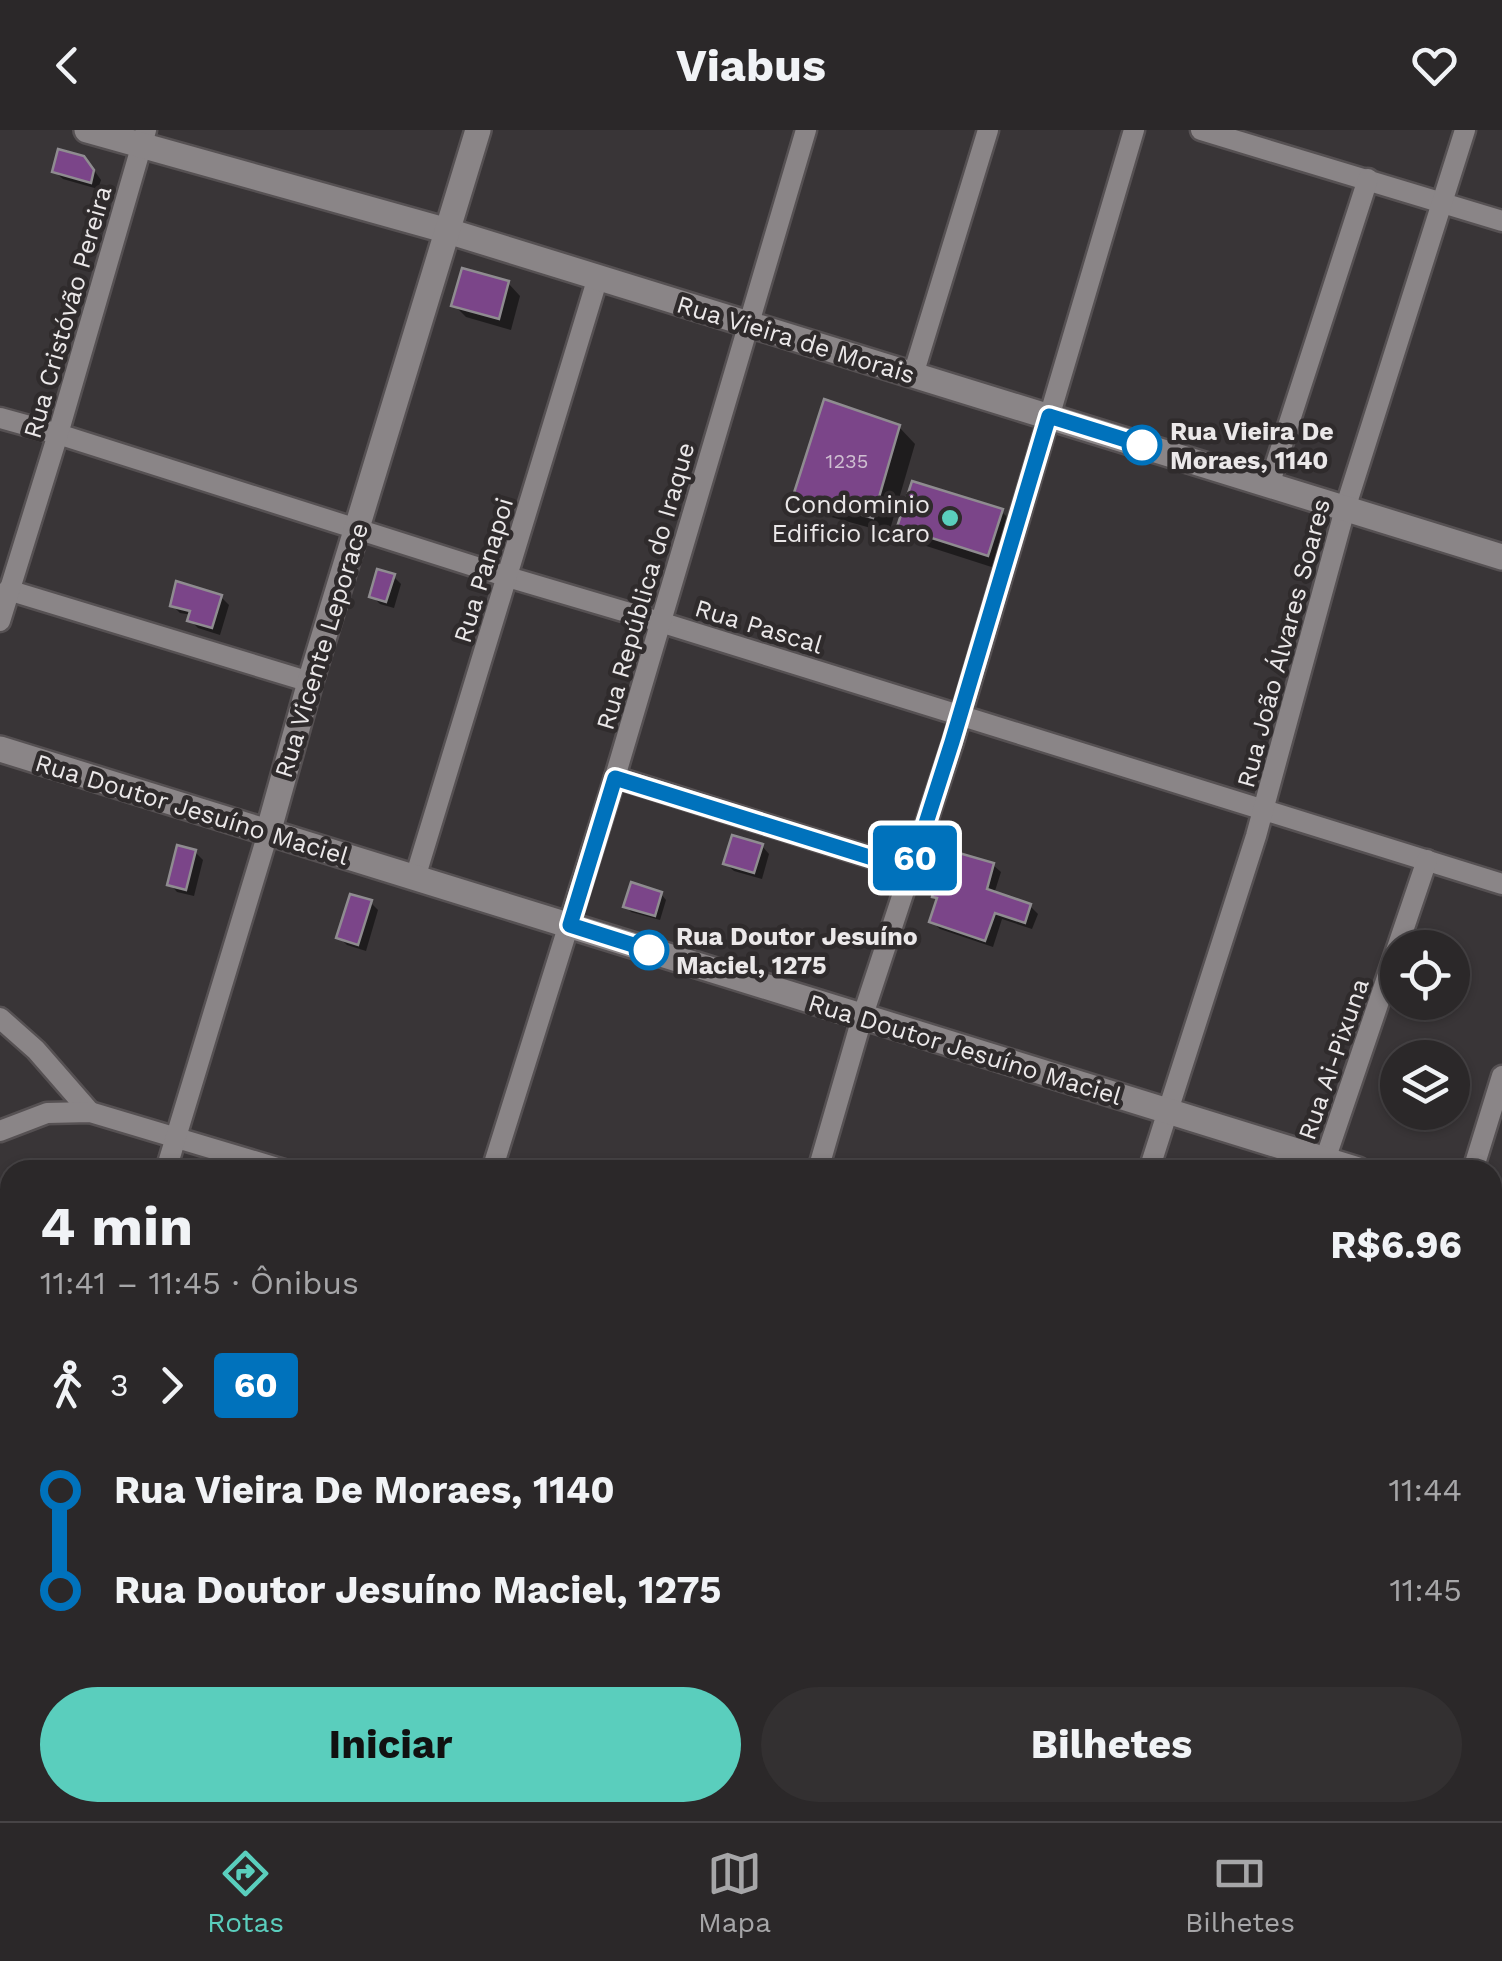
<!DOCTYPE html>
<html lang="pt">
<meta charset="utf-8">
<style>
:root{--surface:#2b2829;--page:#333031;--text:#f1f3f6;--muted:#a6a6a8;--line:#474446;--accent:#5acebd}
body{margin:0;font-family:"Work Sans",sans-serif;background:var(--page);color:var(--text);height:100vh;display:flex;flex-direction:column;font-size:38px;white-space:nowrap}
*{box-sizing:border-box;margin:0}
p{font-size:32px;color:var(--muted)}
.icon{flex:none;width:55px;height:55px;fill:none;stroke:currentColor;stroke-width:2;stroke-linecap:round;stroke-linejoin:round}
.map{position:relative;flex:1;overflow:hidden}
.sheet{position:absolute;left:0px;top:1030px;width:1502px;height:662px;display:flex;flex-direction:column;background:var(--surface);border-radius:30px 30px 0 0;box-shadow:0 2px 8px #0004,0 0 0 2px var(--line)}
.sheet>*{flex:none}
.badge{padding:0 20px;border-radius:8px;font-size:35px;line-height:65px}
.fabs{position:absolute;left:1380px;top:800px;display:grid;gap:20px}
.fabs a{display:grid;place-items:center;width:90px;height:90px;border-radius:50%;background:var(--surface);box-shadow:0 2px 8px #0004,0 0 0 2px var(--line);font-size:50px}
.map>.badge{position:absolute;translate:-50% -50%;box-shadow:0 0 0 5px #fff}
.legs{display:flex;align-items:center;gap:15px;height:110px;padding:0 40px;font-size:32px}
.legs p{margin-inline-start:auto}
.summary{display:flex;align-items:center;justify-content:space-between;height:170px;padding:0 40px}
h1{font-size:55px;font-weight:700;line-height:75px}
.button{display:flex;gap:20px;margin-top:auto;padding:20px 40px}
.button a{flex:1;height:115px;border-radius:60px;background:var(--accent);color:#111;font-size:40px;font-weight:700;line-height:115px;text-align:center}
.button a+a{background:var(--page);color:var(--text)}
ul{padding:0 40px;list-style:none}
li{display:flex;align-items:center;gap:35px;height:100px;font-size:38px}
li i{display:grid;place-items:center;width:15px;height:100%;margin:0 12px;background:currentColor}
li i::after{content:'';width:25px;height:25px;margin:-12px;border:8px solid;border-radius:50%;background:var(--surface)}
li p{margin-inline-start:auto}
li:first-child i{background:linear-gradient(#0000 50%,currentColor 0)}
li:last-child i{background:linear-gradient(currentColor 50%,#0000 0)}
header{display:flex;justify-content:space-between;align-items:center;height:130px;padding:0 40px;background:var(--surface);font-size:45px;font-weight:700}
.menu{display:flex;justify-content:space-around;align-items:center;height:140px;border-top:2px solid var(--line);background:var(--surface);font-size:28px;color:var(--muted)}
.menu a{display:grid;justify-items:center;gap:5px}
.menu .selected{color:var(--accent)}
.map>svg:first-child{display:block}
.shadow{fill:#0007}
.building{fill:#7b4589;stroke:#8f8c90;stroke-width:2.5}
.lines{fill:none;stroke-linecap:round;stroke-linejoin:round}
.minor-casing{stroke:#565153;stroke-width:25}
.tertiary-casing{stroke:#565153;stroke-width:30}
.minor{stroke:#8a8587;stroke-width:20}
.tertiary{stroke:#8a8587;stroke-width:25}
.line-1-casing{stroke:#fff;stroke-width:22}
.line-1{stroke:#0072bc;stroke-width:15}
.stop-1-dot{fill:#fff;stroke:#0072bc;stroke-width:5}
.poi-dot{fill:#5acebd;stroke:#2f2b2c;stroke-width:4}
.labels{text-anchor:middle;stroke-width:9;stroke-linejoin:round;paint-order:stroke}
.number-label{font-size:20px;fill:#cfbfd1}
.street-label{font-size:25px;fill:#ebe8e9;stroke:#2f2b2c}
.stop-label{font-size:25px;font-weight:bold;fill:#ebe8e9;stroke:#2f2b2c;text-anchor:start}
.poi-label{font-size:25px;fill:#ebe8e9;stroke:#2f2b2c;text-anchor:end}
</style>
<header><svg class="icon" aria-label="back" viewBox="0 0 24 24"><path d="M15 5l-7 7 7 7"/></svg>Viabus<svg class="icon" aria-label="heart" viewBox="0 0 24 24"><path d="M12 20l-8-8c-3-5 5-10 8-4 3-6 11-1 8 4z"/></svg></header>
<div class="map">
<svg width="1502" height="1691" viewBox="0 0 1502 1691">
<rect width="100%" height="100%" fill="#393537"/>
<g class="shadow">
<polygon points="91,36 101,50 98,59 63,49 55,42"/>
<polygon points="508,153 520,166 511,200 466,187 454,175"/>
<polygon points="899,297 915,314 889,403 813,382 796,366"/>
<polygon points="1002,382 1018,398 1004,441 917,413 900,397"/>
<polygon points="394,447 401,454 394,478 380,474 372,466"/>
<polygon points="221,467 229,475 220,505 198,498 190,490 192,485 180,483 172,475"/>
<polygon points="762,716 769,724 762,749 734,741 726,734"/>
<polygon points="195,722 203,730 194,766 177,762 170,754"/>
<polygon points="993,735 1001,742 994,764 1030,776 1038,784 1032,799 1002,789 993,817 940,799 932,792 939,771 935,766"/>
<polygon points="661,764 666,770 660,790 631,782 626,776"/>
<polygon points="371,773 378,780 366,821 347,815 339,807"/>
</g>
<g class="building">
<polygon points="58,19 84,26 94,40 91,53 52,42"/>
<polygon points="462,138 509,151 499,189 451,176"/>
<polygon points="824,269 900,295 873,388 793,366"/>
<polygon points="912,351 1003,379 988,426 897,397"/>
<polygon points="377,439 395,444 386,472 369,467"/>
<polygon points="176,451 222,465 212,498 187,491 190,481 170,476"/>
<polygon points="732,705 763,714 754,743 723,734"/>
<polygon points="177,715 196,720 186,760 167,755"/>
<polygon points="952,721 994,733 987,759 1031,774 1025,793 995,783 985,811 929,792 937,768 932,767 937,744 945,743"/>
<polygon points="631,752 662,762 655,786 623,777"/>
<polygon points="350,764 372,770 358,815 336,808"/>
</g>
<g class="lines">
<g class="minor-casing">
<g id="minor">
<polyline points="1201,0 1502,91"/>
<polyline points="913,245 988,0"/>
<polyline points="0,288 58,304 508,447 660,492 1502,754"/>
<polyline points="1269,355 1368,49"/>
<polyline points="8,460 310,552"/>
<polyline points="0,491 58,304 146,0"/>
<polyline points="615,647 911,740"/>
<polyline points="415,748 598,147"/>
<polyline points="0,888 36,920 90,982"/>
<polyline points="0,1001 47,983 90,982 284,1040"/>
<polyline points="1325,1030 1427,730"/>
<polyline points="166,1040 268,703"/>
<polyline points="492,1040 615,647 806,0"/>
<polyline points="818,1040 862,888 953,612 1134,0"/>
<polyline points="1149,1040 1256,706 1345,379 1465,0"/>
<polyline points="1473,1040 1502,946"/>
<polyline points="0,1154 10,1151"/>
<polyline points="1492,1409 1502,1412"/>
<polyline points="1492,1556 1502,1525"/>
<polyline points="1302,1682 1330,1691"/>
<polyline points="121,1691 123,1682"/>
<polyline points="289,1691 292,1682"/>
<polyline points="423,1691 425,1682"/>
<polyline points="615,1691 618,1682"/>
<polyline points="947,1691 950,1682"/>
<polyline points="1275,1691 1278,1682"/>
<polyline points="1452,1691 1454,1682"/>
</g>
</g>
<g class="tertiary-casing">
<g id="tertiary">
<polyline points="87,0 448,101 1502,427"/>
<polyline points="0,619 1358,1040"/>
<polyline points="268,703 310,552 478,0"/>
<polyline points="1492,1081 1502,1084"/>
<polyline points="0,1610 10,1613"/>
<polyline points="238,1682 265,1691"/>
</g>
</g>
<use href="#minor" class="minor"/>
<use href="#tertiary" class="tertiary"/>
</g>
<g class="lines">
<g class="line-1-casing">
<polyline id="line-1" points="649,820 570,795 615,648 911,740 952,612 1049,286 1142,315"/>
</g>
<use href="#line-1" class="line-1"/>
</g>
<g class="stop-1-dot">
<circle cx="1142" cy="315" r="18"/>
<circle cx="649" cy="820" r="18"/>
</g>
<circle class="poi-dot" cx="950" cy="388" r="10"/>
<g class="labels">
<g class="number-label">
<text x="847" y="338">1235</text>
</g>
<g class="street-label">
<text transform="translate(67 182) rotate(-74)" y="9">Rua Cristóvão Pereira</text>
<text transform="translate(796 209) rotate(17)" y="9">Rua Vieira de Morais</text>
<text transform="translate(483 440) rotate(-73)" y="9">Rua Panapoi</text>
<text transform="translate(645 456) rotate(-74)" y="9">Rua República do Iraque</text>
<text transform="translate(759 496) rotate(17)" y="9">Rua Pascal</text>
<text transform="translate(1283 513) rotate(-75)" y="9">Rua João Álvares Soares</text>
<text transform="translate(321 520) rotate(-73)" y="9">Rua Vicente Leporace</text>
<text transform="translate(192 679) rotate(17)" y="9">Rua Doutor Jesuíno Maciel</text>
<text transform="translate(965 919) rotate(17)" y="9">Rua Doutor Jesuíno Maciel</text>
<text transform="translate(1333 929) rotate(-71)" y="9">Rua Ai-Pixuna</text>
</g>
<g class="stop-label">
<text x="1170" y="310">Rua Vieira De<tspan x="1170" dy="29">Moraes, 1140</tspan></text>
<text x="676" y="815">Rua Doutor Jesuíno<tspan x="676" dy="29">Maciel, 1275</tspan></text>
</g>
<g class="poi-label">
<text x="930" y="383">Condominio<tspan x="930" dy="29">Edificio Icaro</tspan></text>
</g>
</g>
</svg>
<div class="fabs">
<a><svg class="icon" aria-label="locate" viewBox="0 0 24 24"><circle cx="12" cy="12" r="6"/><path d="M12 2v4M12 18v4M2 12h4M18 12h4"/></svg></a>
<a><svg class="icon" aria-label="layers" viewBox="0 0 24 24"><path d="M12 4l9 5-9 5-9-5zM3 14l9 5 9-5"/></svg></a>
</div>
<b class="badge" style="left:915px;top:728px;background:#0072bc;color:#fff">60</b>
<section class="sheet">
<div class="summary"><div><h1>4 min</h1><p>11:41 – 11:45 · Ônibus</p></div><b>R$6.96</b></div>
<div class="legs"><svg class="icon" aria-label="walk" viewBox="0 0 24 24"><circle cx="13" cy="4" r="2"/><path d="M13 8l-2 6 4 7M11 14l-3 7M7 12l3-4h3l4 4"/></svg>3<svg class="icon" aria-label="forward" viewBox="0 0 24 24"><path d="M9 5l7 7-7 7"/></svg><b class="badge" style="background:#0072bc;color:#fff">60</b></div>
<ul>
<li><i style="color:#0072bc"></i><b>Rua Vieira De Moraes, 1140</b><p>11:44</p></li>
<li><i style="color:#0072bc"></i><b>Rua Doutor Jesuíno Maciel, 1275</b><p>11:45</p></li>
</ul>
<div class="button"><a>Iniciar</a><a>Bilhetes</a></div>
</section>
</div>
<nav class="menu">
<a class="selected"><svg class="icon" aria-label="directions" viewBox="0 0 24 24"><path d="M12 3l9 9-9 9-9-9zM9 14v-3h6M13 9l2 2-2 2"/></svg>Rotas</a>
<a><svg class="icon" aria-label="map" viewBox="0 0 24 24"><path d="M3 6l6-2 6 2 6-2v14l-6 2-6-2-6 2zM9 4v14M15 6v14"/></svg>Mapa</a>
<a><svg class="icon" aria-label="tickets" viewBox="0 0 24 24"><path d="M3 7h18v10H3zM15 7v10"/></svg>Bilhetes</a>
</nav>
